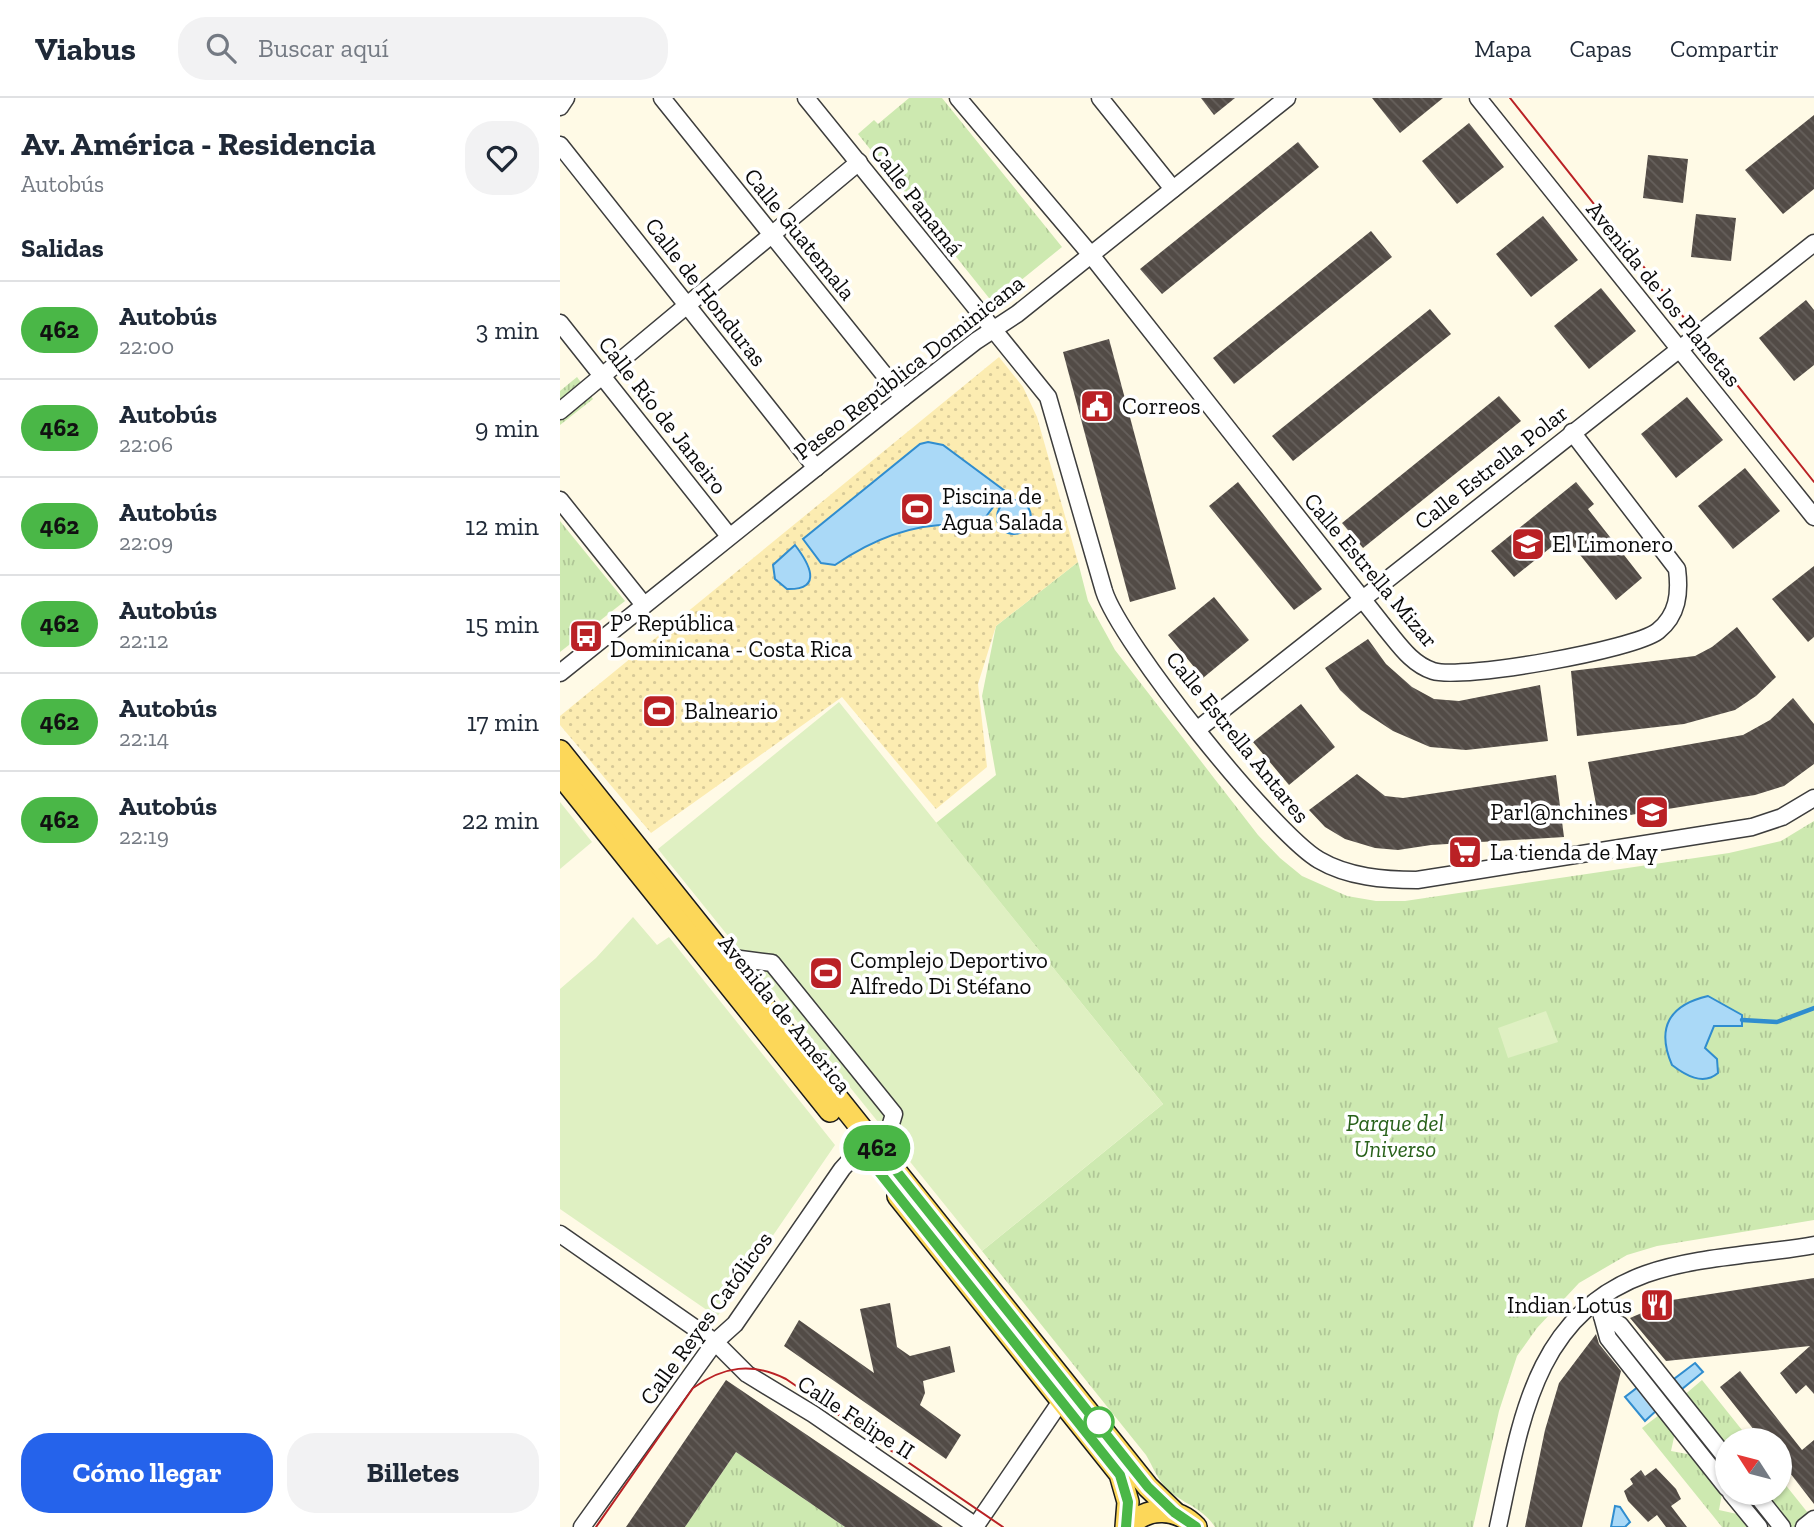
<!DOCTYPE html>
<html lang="es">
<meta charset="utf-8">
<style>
:root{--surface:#fff;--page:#f2f2f3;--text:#1f2937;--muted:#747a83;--line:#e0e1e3;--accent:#2563eb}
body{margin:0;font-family:"Zilla Slab",serif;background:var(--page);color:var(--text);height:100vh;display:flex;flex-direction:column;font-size:26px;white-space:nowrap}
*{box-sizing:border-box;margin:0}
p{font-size:23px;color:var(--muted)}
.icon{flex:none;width:38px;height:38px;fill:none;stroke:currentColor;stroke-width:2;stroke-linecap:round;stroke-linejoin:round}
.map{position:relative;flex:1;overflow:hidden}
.details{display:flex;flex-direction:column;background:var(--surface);width:560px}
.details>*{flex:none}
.badge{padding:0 14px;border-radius:23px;font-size:24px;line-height:46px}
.needle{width:46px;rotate:306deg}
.fabs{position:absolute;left:1155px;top:1330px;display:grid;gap:14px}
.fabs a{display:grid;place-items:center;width:77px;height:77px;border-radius:50%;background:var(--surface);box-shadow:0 2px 5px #0004;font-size:35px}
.map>.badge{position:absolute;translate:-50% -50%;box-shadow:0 0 0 4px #fff}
h2{padding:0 21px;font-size:26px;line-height:63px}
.round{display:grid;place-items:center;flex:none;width:74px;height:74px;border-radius:28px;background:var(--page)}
.overview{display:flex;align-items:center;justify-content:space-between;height:119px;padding:0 21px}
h1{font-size:33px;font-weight:800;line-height:52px}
.action{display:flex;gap:14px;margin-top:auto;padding:14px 21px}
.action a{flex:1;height:80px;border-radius:28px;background:var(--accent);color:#fff;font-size:28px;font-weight:800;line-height:80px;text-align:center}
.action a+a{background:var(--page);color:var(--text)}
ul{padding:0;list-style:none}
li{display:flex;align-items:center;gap:21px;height:98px;padding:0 21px;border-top:2px solid var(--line)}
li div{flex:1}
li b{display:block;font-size:26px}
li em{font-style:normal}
li .badge{min-width:77px;font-weight:700;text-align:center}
header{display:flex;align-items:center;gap:42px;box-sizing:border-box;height:98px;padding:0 35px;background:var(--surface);border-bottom:2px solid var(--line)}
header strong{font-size:33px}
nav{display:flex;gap:38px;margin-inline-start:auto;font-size:24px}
.search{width:490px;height:63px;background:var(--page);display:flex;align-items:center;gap:18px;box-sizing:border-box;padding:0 24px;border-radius:28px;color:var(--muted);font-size:26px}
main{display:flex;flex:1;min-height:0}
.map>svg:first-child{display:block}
.grass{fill:url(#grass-tufts)}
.sand{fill:url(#sand-dots)}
.pitch{fill:#dff0c2}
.water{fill:#aad9f7;stroke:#308dcf;stroke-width:2}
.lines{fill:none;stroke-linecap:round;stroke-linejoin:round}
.stream{stroke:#308dcf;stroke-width:4.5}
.building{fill:url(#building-back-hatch)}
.minor-casing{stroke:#3d3d3d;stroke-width:19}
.major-casing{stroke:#1b1b1b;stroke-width:24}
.minor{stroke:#fff;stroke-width:16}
.major{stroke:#fcd759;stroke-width:21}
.tram{stroke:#ba2125;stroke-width:2}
.line-casing{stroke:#fff;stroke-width:16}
.line{stroke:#4ab747;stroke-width:10}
.stop-dot{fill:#fff;stroke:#4ab747;stroke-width:3.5}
.labels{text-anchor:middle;stroke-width:7;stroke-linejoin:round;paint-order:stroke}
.street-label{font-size:23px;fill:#0a0a0a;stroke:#fff}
.poi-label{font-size:23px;fill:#0a0a0a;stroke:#fff;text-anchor:start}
.park-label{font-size:23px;font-style:italic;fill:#28611a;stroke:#fff}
</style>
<header>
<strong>Viabus</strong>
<div class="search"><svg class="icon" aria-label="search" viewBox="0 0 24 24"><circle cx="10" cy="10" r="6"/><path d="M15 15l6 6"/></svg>Buscar aquí</div>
<nav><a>Mapa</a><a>Capas</a><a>Compartir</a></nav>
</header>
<main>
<section class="details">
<div class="overview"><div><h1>Av. América - Residencia</h1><p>Autobús</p></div><a class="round"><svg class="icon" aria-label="heart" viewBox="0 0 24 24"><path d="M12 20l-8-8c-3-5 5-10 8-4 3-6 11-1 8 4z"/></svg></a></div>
<h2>Salidas</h2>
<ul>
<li><span class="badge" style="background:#4ab747;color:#111">462</span><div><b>Autobús</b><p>22:00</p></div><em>3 min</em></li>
<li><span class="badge" style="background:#4ab747;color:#111">462</span><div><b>Autobús</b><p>22:06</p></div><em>9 min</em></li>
<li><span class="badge" style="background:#4ab747;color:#111">462</span><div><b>Autobús</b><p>22:09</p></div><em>12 min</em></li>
<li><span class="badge" style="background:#4ab747;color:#111">462</span><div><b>Autobús</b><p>22:12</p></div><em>15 min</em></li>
<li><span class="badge" style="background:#4ab747;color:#111">462</span><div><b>Autobús</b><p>22:14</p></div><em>17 min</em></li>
<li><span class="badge" style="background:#4ab747;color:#111">462</span><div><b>Autobús</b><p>22:19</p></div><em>22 min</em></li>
</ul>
<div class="action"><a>Cómo llegar</a><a>Billetes</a></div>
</section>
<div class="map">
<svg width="1254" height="1429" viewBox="0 0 1254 1429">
<defs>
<pattern id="grass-tufts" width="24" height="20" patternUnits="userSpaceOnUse" patternTransform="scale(1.75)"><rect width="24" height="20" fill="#cde9b0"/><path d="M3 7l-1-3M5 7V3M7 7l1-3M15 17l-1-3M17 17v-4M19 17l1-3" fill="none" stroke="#afc696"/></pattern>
<pattern id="sand-dots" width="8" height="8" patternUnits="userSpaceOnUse" patternTransform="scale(1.75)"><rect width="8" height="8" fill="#fcecb1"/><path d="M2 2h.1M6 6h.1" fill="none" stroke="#d7c997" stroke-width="1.8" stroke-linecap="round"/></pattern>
<pattern id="building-back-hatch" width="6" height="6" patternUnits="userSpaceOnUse" patternTransform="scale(1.75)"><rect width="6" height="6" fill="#524b46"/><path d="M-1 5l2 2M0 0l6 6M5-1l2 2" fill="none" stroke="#66605c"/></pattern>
</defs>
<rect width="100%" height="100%" fill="#fffae6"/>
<g class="grass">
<polygon points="349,0 382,0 502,149 433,205 298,36 314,22 318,26"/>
<polygon points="17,279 33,301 0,327 0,293"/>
<polygon points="0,423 65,503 0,554"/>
<path d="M 518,464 L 528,503 L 555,552 L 698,737 L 720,760 L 742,778 L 787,798 L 816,803 L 845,803 L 1169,755 L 1221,743 L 1254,723 L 1254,1122 L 1097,1148 L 1067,1157 L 1019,1185 L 977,1230 L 957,1258 L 939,1313 L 913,1429 L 655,1429 C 642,1409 623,1406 607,1391 C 598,1382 593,1369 586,1357 L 422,1153 L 603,1006 L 376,725 L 436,677 L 422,598 L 436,528 Z"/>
<polygon points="1142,1282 1190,1342 1167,1342 1167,1351 1122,1299"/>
<polygon points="1103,1314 1116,1330 1111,1353 1138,1358 1163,1390 1159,1412 1186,1418 1194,1429 1162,1429 1082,1330"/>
<polygon points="176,1354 285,1429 125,1429"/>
<polygon points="1220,1380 1252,1420 1241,1429 1225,1429 1199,1395 1220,1395"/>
</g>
<polygon class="sand" points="439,259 463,289 477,319 518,464 436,528 418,586 427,669 376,711 282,599 91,735 0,627 0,618"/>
<g class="pitch">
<polygon points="279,604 603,1006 422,1153 98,751"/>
<polygon points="0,704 32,744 0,771"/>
<polygon points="73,819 97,847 109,839 275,1047 157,1219 0,1111 0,891 36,860"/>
<polygon points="986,913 998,944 948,960 938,930"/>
</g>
<g class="water">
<path d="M 368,344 L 383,347 L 445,393 L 425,420 L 415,423 L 415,428 C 363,421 317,438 275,467 L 261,465 L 243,441 L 360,346 Z"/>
<circle cx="454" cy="419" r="17"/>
<path d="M 235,447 C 248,464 265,492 227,491 L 215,481 L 213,467 Z"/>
<path d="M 1148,898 L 1182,917 L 1182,928 L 1154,928 L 1145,950 L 1157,961 L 1158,975 C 1143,988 1125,977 1112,967 C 1096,930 1109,907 1148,898 Z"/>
<polygon points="1135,1265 1143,1274 1122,1291 1114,1281"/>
<polygon points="1078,1289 1097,1312 1085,1323 1065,1299"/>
<polygon points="1055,1408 1060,1409 1070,1424 1065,1429 1051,1429"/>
</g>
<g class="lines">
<polyline class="stream" points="1182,922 1217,924 1254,910"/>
</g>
<g class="building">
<polygon points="641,0 675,0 654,17"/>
<polygon points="812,0 883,0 840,35"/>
<polygon points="1254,17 1254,91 1223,116 1185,72"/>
<polygon points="909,25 944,69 897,106 862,63"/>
<polygon points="738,44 759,69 602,196 580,171"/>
<polygon points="1088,57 1128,61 1123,105 1083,100"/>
<polygon points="1136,116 1176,120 1171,163 1131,159"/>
<polygon points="983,118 1018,162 971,199 936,156"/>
<polygon points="811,133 832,159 674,286 653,260"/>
<polygon points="1041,190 1076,233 1029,271 994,228"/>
<polygon points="1246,202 1254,212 1254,267 1234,283 1199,240"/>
<polygon points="870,211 891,236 733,363 712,338"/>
<polygon points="549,241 616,491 570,504 503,254"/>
<polygon points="939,298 961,323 803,450 782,425"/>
<polygon points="1127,299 1163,342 1116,380 1081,336"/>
<polygon points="1185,370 1220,413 1173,451 1138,408"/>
<polygon points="678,384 762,491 734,512 649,408"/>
<polygon points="1016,384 1034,406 1028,411 1082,480 1056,502 1005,438 954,479 931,453"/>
<polygon points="1254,468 1254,539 1248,544 1212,501"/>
<polygon points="654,499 689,542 643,580 608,537"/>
<polygon points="1177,529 1216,579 1196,598 1175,612 1124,626 1017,638 1011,573 1135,558 1152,549"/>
<polygon points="808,541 826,566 852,589 874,601 899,603 980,587 988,643 906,652 870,649 833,633 801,612 780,592 765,570"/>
<polygon points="1233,600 1254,626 1254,666 1224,688 1195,697 1039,722 1028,664 1183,637 1210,622"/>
<polygon points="741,606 775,649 729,687 693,644"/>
<polygon points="797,676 825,698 843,700 996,677 1004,739 871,747 838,752 815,750 785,741 765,729 749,712"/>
<polygon points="1254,1180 1254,1296 1246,1287 1236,1296 1220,1275 1250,1248 1106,1263 1070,1220 1112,1202"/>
<polygon points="330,1205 337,1249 350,1258 390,1248 395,1274 363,1283 365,1295 360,1307 401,1337 386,1361 224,1248 239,1222 314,1275 300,1211"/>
<polygon points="1036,1236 1039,1246 1061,1273 1022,1429 965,1429 985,1332 999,1285"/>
<polygon points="1180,1273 1242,1352 1254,1342 1254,1406 1220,1362 1220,1342 1202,1342 1160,1289"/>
<polygon points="166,1282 383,1429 285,1429 176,1354 125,1429 66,1429"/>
<polygon points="1096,1370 1116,1391 1121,1401 1111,1408 1127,1429 1106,1429 1097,1417 1088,1424 1068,1403 1064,1393 1073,1386 1070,1381 1081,1372 1085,1378"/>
</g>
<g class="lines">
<g class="minor-casing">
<g id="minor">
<polyline points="102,0 343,300"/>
<path d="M 246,0 L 488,299 L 544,493 C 560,544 713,735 759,762 C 788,779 824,782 857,782 L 1192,729 L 1222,719 L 1254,700"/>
<path d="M 398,0 L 531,157 L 826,531 C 840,548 852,566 873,573 C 902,582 1074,552 1098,533 C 1118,517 1120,495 1117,471 L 1012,334"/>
<polyline points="540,0 613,91"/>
<polyline points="918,0 1254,419"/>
<polyline points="0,9 6,0"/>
<polyline points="0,47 256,370"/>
<polyline points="0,225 169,438"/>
<polyline points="0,313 299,64"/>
<polyline points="0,402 84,507"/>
<polyline points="0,575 343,300 416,243 457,216 727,0"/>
<polyline points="638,631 1254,145"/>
<polyline points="165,859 212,865 334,1016 322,1055"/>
<polyline points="0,1136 155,1244 187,1276 253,1316 416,1428"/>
<polyline points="1042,1218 1048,1240 1167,1390"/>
<polyline points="1042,1218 1060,1227 1167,1361"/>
<polyline points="1171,1395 1199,1429"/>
<polyline points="1195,1395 1222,1429"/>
<polyline points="22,1429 155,1244 175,1226 282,1071 310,1040"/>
<polyline points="415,1429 501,1303"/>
<path d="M 938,1429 C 960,1328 973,1216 1086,1176 C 1138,1158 1199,1157 1254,1147"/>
<polyline points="1244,1429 1254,1421"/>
</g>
</g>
<g class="major-casing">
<g id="major">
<polyline points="0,653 588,1389 614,1414"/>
<polyline points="0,676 270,1013"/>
<polyline points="338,1098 560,1376 568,1404 566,1429"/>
<path d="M 569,1429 C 587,1407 618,1410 636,1429"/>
</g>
</g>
<use href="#minor" class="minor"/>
<use href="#major" class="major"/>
<g class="tram">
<polyline points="950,0 1254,384"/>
<path d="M 36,1429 L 133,1290 C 164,1268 192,1264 226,1281 L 443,1429"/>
</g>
</g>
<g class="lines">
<g class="line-casing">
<polyline id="line" points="566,1429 568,1404 560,1377 300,1050 310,1040 588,1389 614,1414 636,1429"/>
</g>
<use href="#line" class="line"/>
</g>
<defs>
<g id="civic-square" transform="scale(1.75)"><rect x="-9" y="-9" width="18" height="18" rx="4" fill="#ba2125" stroke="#fff"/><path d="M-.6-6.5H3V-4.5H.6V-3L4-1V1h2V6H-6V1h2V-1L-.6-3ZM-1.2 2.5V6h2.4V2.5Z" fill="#fff"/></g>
<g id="stadium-square" transform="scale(1.75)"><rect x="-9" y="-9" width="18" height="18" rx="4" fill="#ba2125" stroke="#fff"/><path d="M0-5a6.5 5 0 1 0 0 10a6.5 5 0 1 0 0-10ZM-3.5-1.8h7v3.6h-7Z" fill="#fff"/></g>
<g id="school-square" transform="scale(1.75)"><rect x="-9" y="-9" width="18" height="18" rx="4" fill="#ba2125" stroke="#fff"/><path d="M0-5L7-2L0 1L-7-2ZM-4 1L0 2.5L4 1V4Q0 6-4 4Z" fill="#fff"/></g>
<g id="bus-square" transform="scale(1.75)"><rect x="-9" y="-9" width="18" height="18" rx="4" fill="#ba2125" stroke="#fff"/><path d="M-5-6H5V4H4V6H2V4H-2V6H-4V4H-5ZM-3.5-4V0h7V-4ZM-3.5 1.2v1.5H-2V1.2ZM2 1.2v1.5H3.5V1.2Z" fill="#fff"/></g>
<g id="supermarket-square" transform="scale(1.75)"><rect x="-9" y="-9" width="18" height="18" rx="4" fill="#ba2125" stroke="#fff"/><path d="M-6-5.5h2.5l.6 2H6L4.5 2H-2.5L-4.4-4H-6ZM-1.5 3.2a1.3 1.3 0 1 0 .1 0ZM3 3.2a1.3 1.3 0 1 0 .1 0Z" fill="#fff"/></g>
<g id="restaurant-square" transform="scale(1.75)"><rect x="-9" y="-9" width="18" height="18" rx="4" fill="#ba2125" stroke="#fff"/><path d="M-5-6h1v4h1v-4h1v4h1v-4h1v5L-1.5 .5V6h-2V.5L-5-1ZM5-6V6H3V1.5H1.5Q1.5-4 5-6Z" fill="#fff"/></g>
</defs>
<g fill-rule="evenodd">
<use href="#civic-square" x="537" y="308"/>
<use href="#stadium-square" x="357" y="411"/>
<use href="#school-square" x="968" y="446"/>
<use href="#bus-square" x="26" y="538"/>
<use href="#stadium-square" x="99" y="613"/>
<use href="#school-square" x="1092" y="714"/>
<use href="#supermarket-square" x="905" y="754"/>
<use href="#stadium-square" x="266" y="875"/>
<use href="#restaurant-square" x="1097" y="1207"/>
</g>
<circle class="stop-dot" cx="539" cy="1324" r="14"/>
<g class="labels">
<g class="street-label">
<text transform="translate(357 102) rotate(52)" y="8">Calle Panamá</text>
<text transform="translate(240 136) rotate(51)" y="8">Calle Guatemala</text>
<text transform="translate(146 194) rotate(52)" y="8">Calle de Honduras</text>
<text transform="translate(1104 196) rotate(51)" y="8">Avenida de los Planetas</text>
<text transform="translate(349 269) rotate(-38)" y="8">Paseo República Dominicana</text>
<text transform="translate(103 317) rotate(52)" y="8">Calle Río de Janeiro</text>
<text transform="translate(931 369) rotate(-38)" y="8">Calle Estrella Polar</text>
<text transform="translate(811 472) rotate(50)" y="8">Calle Estrella Mizar</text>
<text transform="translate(678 639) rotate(51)" y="8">Calle Estrella Antares</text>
<text transform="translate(225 916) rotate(51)" y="8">Avenida de América</text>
<text transform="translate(146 1220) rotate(-54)" y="8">Calle Reyes Católicos</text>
<text transform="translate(296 1319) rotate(33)" y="8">Calle Felipe II</text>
</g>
<g class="poi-label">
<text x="562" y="316">Correos</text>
<text x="382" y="406">Piscina de<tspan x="382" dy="26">Agua Salada</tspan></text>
<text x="992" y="454">El Limonero</text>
<text x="50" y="533">Pº República<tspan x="50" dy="26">Dominicana - Costa Rica</tspan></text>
<text x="124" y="621">Balneario</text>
<text x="1068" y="722" text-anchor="end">Parl@nchines</text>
<text x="930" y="762">La tienda de May</text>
<text x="290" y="870">Complejo Deportivo<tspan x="290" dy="26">Alfredo Di Stéfano</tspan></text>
<text x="1072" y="1215" text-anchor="end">Indian Lotus</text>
</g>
<g class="park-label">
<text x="835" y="1033">Parque del<tspan x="835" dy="26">Universo</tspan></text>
</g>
</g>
</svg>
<div class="fabs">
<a><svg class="needle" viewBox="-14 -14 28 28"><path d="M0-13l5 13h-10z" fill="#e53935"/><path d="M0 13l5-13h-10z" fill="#747a83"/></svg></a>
</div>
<b class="badge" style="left:317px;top:1050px;background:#4ab747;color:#111">462</b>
</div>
</main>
